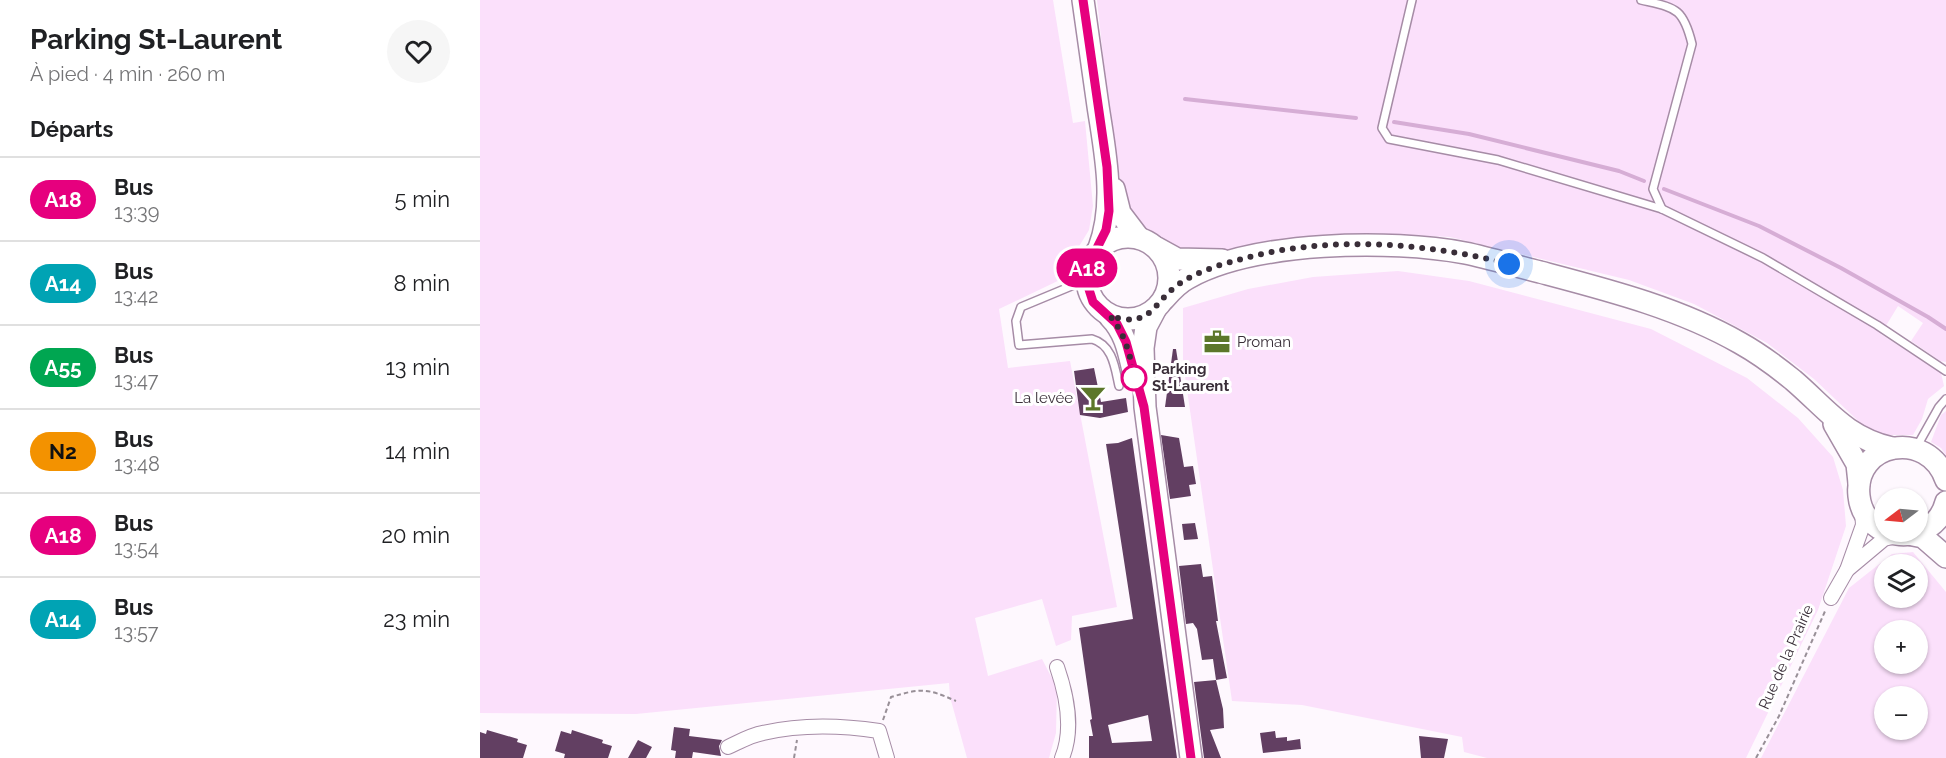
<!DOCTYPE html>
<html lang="fr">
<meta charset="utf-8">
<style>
:root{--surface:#fff;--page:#f6f6f6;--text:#202124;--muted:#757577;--line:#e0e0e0}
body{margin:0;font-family:Raleway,sans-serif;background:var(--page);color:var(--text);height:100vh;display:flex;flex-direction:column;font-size:22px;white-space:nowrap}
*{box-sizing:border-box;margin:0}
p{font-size:20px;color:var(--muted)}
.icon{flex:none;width:33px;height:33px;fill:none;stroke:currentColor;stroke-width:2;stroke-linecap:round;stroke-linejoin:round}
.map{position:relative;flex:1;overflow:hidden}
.sheet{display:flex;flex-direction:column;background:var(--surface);width:480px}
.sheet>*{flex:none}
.badge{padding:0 12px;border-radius:20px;font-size:21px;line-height:39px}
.needle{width:39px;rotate:254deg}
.tools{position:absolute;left:1394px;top:488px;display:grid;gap:12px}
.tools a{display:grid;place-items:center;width:54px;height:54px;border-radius:50%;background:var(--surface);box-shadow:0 2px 4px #0004;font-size:30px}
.you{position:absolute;width:30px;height:30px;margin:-15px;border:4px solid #fff;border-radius:50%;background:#1a73e8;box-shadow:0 0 0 9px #1a73e833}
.map>.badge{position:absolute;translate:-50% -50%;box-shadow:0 0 0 3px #fff}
h2{padding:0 30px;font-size:22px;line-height:54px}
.round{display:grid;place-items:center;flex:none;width:63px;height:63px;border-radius:32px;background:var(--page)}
.headline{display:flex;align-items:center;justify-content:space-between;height:102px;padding:0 30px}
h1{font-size:28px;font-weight:700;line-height:45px}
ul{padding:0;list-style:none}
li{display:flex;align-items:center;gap:18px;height:84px;padding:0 30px;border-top:2px solid var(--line)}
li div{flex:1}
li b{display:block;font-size:22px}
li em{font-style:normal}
li .badge{min-width:66px;font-weight:700;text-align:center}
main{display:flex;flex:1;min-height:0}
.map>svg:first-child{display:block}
.green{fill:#fbe0fb;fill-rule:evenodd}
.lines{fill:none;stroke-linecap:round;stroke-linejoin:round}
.stream{stroke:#d6add5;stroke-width:4}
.building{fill:#623f62;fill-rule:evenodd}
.service-casing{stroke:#a68ca6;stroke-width:10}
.minor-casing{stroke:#a68ca6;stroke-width:16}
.primary-casing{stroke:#a68ca6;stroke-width:24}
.path{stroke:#988f97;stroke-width:2;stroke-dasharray:4.5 3;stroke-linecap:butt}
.service{stroke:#fff;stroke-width:7}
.minor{stroke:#fff;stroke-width:14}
.primary{stroke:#fff;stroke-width:21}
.line-casing{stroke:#fff;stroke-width:14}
.line{stroke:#e6007e;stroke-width:9}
.walk{stroke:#392e38;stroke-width:6;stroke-dasharray:0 10.8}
.stop-dot{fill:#fff;stroke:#e6007e;stroke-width:3}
.labels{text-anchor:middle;stroke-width:6;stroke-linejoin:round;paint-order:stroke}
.poi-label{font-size:15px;fill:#392e38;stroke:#fff;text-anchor:start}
.stop-label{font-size:15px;font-weight:bold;fill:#392e38;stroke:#fff;text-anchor:start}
.street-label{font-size:15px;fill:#392e38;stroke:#fff}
</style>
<main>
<section class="sheet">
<div class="headline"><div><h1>Parking St-Laurent</h1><p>À pied · 4 min · 260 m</p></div><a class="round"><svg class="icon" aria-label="heart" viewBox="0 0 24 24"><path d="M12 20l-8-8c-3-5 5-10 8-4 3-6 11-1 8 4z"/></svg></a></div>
<h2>Départs</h2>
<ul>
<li><span class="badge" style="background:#e6007e;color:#fff">A18</span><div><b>Bus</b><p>13:39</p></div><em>5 min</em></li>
<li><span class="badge" style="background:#00a3b4;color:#fff">A14</span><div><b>Bus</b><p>13:42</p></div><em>8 min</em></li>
<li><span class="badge" style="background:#00a651;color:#fff">A55</span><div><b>Bus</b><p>13:47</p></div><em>13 min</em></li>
<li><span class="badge" style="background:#f39200;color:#111">N2</span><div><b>Bus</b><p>13:48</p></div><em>14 min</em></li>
<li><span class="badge" style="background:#e6007e;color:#fff">A18</span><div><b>Bus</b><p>13:54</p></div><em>20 min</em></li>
<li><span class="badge" style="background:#00a3b4;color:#fff">A14</span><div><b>Bus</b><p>13:57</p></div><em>23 min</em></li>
</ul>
</section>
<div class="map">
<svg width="1466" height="758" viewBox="0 0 1466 758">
<rect width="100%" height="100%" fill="#fef8fe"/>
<g class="green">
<polygon points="0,0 573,0 593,123 605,121 613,206 609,230 595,253 586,277 519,309 528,368 590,361 637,607 592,616 591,640 576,646 562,599 495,618 508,676 562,659 577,688 576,733 569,758 487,758 470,697 469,683 156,714 0,713"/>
<path d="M 617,0 L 1466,0 L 1466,362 L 1460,361 L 1431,341 L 1443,323 L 1418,306 L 1401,334 L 1461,373 L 1464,386 L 1448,399 L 1442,419 L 1433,435 L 1393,435 L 1334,379 L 1287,343 L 1214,304 L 1149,280 L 970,237 L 885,233 L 708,254 C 694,249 656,226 648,213 C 644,205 643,191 641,182 C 628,123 624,60 617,0 Z"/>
<polygon points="918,271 989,281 1171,329 1267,378 1318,418 1353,457 1363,490 1366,526 1338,610 1266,758 1007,758 984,752 982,737 822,705 752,701 703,362 703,308 768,289 833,277"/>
<polygon points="1466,411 1466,455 1461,448 1451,442 1461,415"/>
<path d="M 1433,552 L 1466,592 L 1466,758 L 1281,758 L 1369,588 L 1412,554 ZM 1404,564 L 1437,564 L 1437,597 L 1404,597 ZM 1404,630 L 1437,630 L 1437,663 L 1404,663 ZM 1404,696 L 1437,696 L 1437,729 L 1404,729 Z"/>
</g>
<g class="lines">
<g class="stream">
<polyline points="705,99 876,118"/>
<polyline points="914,122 989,134 1139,171 1164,181"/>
<polyline points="1184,189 1279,226 1361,268 1448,317 1466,329"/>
</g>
</g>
<g class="building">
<polygon points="693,349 696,349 705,407 685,407"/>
<polygon points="614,368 621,402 646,398 648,412 620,418 600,415 594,371"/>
<polygon points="681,435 699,438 704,467 713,466 716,484 709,485 711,496 690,499"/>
<path d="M 652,438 L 683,660 L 697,758 L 609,758 L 609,736 L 613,736 L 610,720 L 612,719 L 599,628 L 653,619 L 626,444 L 638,443 ZM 668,715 L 672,741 L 632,743 L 628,725 Z"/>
<polygon points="715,523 718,539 704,540 702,524"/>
<polygon points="721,564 723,577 732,576 738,621 736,621 747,678 736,680 733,659 722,660 717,629 713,623 706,624 699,566"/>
<polygon points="736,680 743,709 744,728 730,730 741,758 724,758 714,682"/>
<polygon points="194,727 210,729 209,736 242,740 239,746 241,756 213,752 212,758 195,758 196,751 191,750"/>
<polygon points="7,730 38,739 37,742 47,745 43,758 0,758 0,732 6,734"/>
<polygon points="92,730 123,740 122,743 132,746 128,758 84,758 85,754 75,751 81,731 91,734"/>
<polygon points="795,731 796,738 807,737 807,741 820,739 821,749 783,753 780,733"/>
<polygon points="939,736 968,739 964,758 941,758"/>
<polygon points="158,740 172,747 166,758 148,758"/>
</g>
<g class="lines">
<g class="service-casing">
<g id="service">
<polyline points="932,0 902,128 909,139 1018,160 1182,209 1283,258 1397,325 1466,371"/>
<path d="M 1161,0 C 1195,8 1203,7 1212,44 L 1173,189 L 1182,209"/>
<path d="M 606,280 L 541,307 L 536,321 L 539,345 L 612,339 C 633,345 635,368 639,386"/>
<polyline points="1436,448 1459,407 1466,399"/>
</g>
</g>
<g class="minor-casing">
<g id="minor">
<polyline points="1382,510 1383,525 1367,570 1404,539 1416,536"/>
<polyline points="1351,598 1367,570"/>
<path d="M 577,667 C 587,696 594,729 582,758"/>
<path d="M 248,747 C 259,742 271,735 283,733 C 321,724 360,725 399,731 L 407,758"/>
</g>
</g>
<g class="primary-casing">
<g id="primary">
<path d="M 603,0 C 608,35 613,71 618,106 C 625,153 636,202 619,248"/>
<polyline points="634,189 640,213 659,238"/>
<circle cx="648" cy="278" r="41"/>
<polyline points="677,248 697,259 742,260"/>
<path d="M 684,299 C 691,291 698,283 708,278 C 774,241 911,239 985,253 C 1010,258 1035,266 1060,272 C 1128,290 1199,308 1260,343 C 1278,353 1297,367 1313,380 C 1347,409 1365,437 1412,448"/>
<polyline points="675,310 666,327 663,348 665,407 711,758"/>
<path d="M 630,317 C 646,333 649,354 654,375"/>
<polyline points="1354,424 1377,464 1379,483"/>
<path d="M 1466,480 C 1448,428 1373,442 1379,496 C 1384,544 1454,549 1466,502"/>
<polyline points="1433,535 1443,537 1466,557"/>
</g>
</g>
<g class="path">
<path d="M 403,720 L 411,697 C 442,688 446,688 476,701"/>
<polyline points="314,758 317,740"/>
<polyline points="1276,758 1299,716 1346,609"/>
</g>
<use href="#service" class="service"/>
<use href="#minor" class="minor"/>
<use href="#primary" class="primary"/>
</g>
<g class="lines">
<g class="line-casing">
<polyline id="line" points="603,0 627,167 629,211 626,230 607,268 606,280 613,302 637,324 646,342 664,407 711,758"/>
</g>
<use href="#line" class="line"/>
<path class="walk" d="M 654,378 C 651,357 645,333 630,316 C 672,329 672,303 699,284 C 715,273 738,265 758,260 C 845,235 943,242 1029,264"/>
</g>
<defs>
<g id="office-bare" transform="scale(2.07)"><path d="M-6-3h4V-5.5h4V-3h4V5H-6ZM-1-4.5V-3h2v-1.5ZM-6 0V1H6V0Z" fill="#5c772a" stroke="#fff" stroke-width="2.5" paint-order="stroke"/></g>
<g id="bar-bare" transform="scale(2.07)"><path d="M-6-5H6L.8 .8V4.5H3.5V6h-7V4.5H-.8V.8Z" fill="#5c772a" stroke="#fff" stroke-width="2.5" paint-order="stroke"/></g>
</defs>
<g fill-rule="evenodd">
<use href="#office-bare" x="737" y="342"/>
<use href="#bar-bare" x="613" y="398"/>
</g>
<circle class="stop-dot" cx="654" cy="378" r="12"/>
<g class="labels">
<g class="poi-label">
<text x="757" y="347">Proman</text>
<text x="593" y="403" text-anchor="end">La levée</text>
</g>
<g class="stop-label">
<text x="672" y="374">Parking<tspan x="672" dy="17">St-Laurent</tspan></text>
</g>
<g class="street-label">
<text transform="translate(1306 657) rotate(-66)" y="5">Rue de la Prairie</text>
</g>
</g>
</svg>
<div class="tools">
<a><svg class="needle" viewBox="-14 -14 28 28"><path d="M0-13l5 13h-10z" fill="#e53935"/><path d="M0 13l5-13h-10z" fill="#757577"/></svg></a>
<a><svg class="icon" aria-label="layers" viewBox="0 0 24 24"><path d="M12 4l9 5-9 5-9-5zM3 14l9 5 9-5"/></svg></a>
<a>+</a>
<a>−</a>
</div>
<div class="you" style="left:1029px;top:264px"></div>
<b class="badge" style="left:607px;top:268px;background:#e6007e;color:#fff">A18</b>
</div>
</main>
